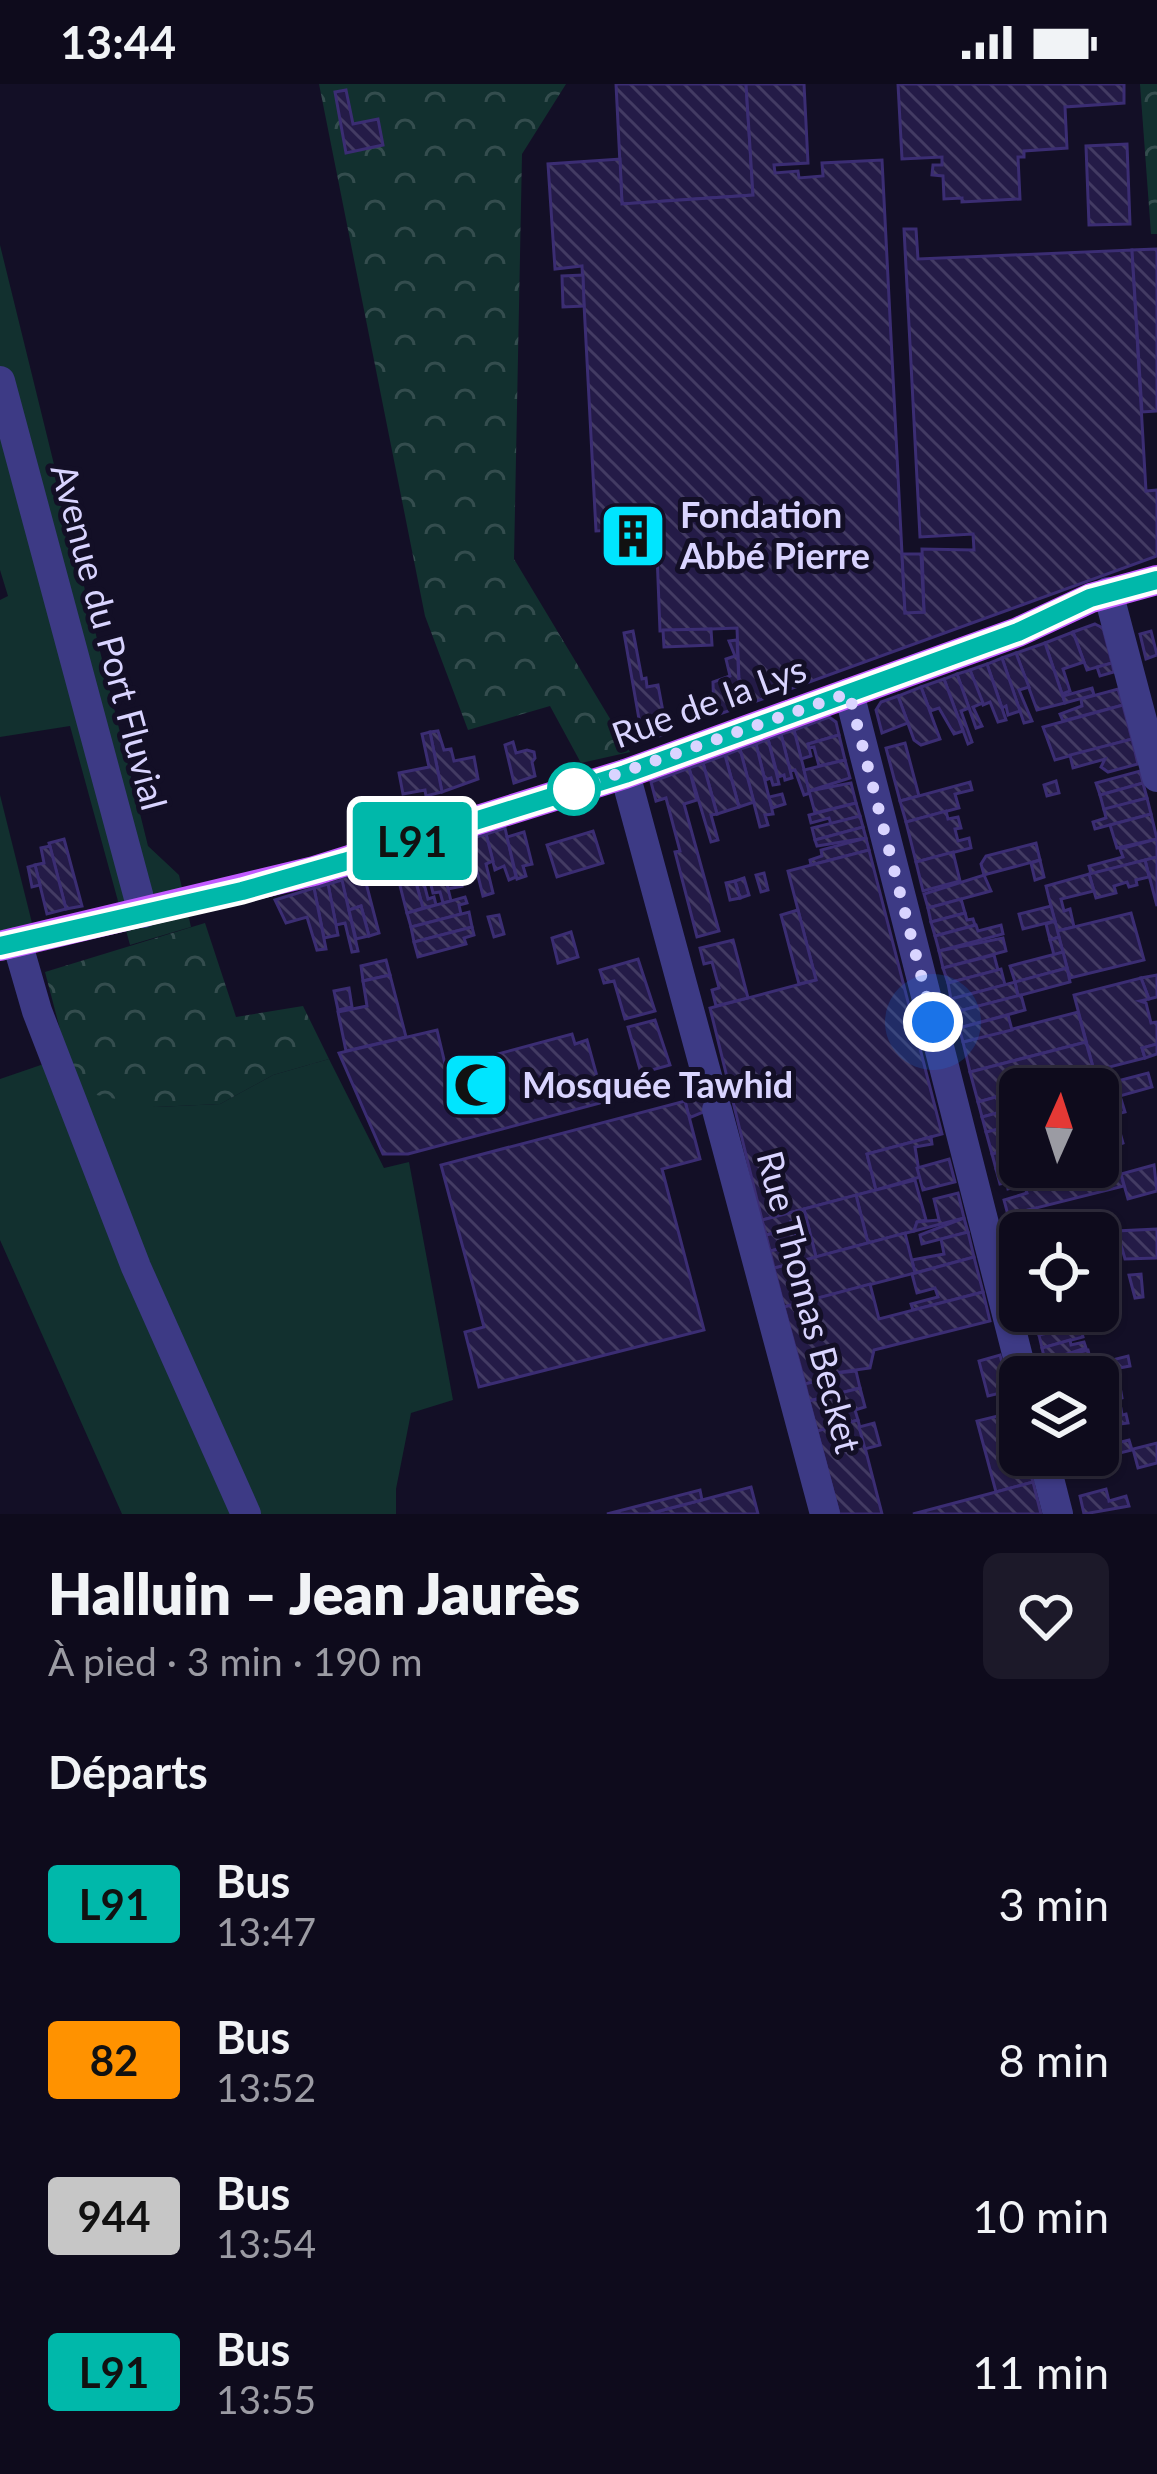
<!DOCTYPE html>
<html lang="fr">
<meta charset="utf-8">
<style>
:root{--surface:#0e0b1c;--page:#1c1929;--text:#f1f3f6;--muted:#9b9ba3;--line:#2e2b3b}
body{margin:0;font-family:Lato,sans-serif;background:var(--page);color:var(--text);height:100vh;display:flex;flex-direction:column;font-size:45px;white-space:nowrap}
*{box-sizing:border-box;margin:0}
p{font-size:39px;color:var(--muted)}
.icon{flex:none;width:66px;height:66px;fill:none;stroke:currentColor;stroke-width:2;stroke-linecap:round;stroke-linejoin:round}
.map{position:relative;height:1430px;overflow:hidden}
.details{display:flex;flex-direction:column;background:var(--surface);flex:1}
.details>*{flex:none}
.badge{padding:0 24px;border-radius:9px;font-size:42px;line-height:78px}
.needle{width:78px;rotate:3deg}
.fabs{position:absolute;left:999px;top:984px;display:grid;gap:24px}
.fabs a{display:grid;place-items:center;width:120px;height:120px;border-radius:18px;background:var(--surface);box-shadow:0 3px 9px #0004,0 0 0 3px var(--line);font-size:60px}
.you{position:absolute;width:60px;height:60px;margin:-30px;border:9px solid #fff;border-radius:50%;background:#1a73e8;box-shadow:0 0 0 18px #1a73e833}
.map>.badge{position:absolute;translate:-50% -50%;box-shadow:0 0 0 6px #fff}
h2{padding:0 48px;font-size:45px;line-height:108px}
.round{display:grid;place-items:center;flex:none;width:126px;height:126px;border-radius:18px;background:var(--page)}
.headline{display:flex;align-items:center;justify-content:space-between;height:204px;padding:0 48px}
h1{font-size:57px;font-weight:800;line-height:90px}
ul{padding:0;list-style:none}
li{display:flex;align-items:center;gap:36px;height:156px;padding:0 48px}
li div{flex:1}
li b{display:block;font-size:45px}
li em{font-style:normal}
li .badge{min-width:132px;font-weight:700;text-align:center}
.status{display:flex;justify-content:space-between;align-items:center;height:84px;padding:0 60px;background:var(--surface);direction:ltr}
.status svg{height:33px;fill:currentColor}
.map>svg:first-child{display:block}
.green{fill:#12302f}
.forest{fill:url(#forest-crowns)}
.building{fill:url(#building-back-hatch);stroke:#3b2d73;stroke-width:3}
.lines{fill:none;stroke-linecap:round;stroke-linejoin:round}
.minor{stroke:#3d3a85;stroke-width:30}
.major{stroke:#c25bff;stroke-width:30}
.line-casing{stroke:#fff;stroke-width:27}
.line{stroke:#00b8aa;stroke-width:18}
.walk{stroke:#d9d4ff;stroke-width:12;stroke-dasharray:0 21.6}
.stop-dot{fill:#fff;stroke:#00b8aa;stroke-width:6}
.labels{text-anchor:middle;stroke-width:10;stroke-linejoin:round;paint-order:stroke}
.poi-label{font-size:36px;font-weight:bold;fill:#d9d4ff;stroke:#130f26;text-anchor:start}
.street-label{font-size:36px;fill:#d9d4ff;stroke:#130f26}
</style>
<div class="status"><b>13:44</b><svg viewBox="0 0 49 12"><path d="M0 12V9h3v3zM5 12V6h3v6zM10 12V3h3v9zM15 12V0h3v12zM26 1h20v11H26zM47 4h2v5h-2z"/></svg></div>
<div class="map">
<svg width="1157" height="1430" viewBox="0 0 1157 1430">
<defs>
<pattern id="forest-crowns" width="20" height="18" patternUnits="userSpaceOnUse" patternTransform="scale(3)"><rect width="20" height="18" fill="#12302f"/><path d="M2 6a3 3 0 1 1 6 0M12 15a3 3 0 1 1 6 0" fill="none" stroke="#344d4e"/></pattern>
<pattern id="building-back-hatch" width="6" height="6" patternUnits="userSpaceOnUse" patternTransform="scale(3)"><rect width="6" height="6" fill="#241b47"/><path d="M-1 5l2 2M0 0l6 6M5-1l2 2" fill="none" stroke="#433b63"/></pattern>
</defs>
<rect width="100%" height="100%" fill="#130f26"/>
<g class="green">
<polygon points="0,161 148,762 179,791 191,843 130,861 70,642 0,653 0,516 8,512 0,486"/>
<polygon points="0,711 32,839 0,847"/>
<polygon points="67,972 155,1023 220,1020 273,991 329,975 384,1084 409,1078 453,1316 411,1329 396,1405 396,1430 122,1430 0,1156 0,995"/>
</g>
<g class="forest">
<polygon points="319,0 566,0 522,70 514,475 630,668 581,679 550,622 468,646 425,532"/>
<polygon points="1140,0 1157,0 1157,150 1151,150"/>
<polygon points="205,839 236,933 303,922 329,975 273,991 220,1020 155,1023 87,1009 67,972 45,888"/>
</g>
<g class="building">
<polygon points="616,0 746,0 753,111 622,120"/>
<polygon points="746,0 804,0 808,79 774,81 775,89 798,87 799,94 823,92 822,79 882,76 905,529 924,528 922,465 974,466 973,450 920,453 904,145 916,145 918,175 1132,166 1146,407 1157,406 1157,472 740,623 737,544 660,547 656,444 596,447 582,182 555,185 548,80 620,75 622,120 753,111"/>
<polygon points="898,0 1124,0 1124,19 1065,23 1067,64 1024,67 1024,73 1018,73 1020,115 962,118 962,114 944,115 943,92 932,91 933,81 942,81 942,73 902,75"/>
<polygon points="346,6 353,40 378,35 383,61 346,69 335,8"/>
<polygon points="1127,60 1130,140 1089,141 1086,62"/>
<polygon points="1157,165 1157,327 1142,328 1132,166"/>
<polygon points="583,191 584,222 563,223 562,192"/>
<polygon points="656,444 656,459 611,461 610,446"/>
<polygon points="902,470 921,470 924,528 905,529"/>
<polygon points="1095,540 1103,544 1112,579 1087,586 1073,548"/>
<polygon points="711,545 712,561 664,563 663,546"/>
<polygon points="633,547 642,595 646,594 647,603 658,601 667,649 643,658 624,549"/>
<polygon points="1151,547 1157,571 1146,575 1140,550"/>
<polygon points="1073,548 1084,578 1063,585 1070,607 1062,610 1045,559"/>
<polygon points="737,556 740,623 714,632 713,598 730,592 726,575 735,572 729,557"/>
<polygon points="1045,559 1065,619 1037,626 1016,569"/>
<polygon points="1016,569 1029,603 1019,606 1032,637 1024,639 1002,574"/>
<polygon points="1002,574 1020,627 1008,631 1006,622 1002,624 987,580"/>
<polygon points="1112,579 1114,588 1100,592 1097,583"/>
<polygon points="987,580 1006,636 998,638 990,618 983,621 970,586"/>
<polygon points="970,586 983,619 973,623 982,642 976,644 957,590"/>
<polygon points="957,590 969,624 961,627 972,658 968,660 944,595"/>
<polygon points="944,595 963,647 954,650 939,624 930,627 921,603"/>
<polygon points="921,603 940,655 921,661 914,656 898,612"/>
<polygon points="1092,604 1094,611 1065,619 1063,612"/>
<polygon points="1118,605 1123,621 1063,637 1060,630 1082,622 1081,615"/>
<polygon points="898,612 908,639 882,649 876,626 881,618"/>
<polygon points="1123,621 1132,655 1055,676 1043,643"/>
<polygon points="829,633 836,638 839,651 808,660 811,672 801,675 794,646"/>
<polygon points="794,646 810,709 804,711 795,686 790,687 781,650"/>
<polygon points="438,647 444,666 451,665 454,677 474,673 478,695 442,708 430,648"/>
<polygon points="430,648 442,708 426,712 425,706 403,710 399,689 429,683 422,650"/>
<polygon points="781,650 792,694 785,696 784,691 778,693 768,655"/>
<polygon points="839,651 845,676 819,682 814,663 809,664 808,660"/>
<polygon points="768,655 779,700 773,701 771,694 765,696 756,660"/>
<polygon points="1132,655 1138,680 1108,688 1101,683 1105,675 1073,684 1070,671"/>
<polygon points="513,658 516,669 527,666 534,668 535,674 532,678 535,692 514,699 505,661"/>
<polygon points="905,659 919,712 900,717 886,664"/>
<polygon points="756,660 773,730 765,731 768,741 760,743 740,665"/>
<polygon points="740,665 754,718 739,723 725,671"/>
<polygon points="725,671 739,723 717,730 703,679"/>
<polygon points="845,676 850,694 809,707 804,686"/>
<polygon points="703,679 717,730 711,731 718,756 711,758 689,684"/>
<polygon points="689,684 697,716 684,720 719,847 697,853 675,768 680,767 666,714 656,717 651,698"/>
<polygon points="1140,687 1143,699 1100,711 1096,699"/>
<polygon points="1056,697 1059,709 1047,712 1044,701"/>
<polygon points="970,698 972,706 955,710 959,724 906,738 900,717"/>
<polygon points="851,699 856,719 815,729 809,707"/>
<polygon points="1143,699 1147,714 1104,726 1100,711"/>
<polygon points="782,710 785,720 772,724 769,713"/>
<polygon points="1147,714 1151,730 1095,745 1093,738 1106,734 1104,725"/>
<polygon points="856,719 860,732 831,740 829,734 811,739 809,731"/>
<polygon points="946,727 948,735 958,733 961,744 955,745 958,757 969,754 971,764 916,778 906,738"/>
<polygon points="1151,730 1157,755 1117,764 1110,741"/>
<polygon points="860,732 863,743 815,756 812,744"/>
<polygon points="863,743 866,754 817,762 815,756"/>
<polygon points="505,744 516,793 509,796 504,782 495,786 486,750"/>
<polygon points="593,747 603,779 557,793 547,761"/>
<polygon points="524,748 532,780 523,782 526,792 517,795 507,753"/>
<polygon points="486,750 493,777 486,780 493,809 483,812 469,755"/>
<polygon points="866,754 869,766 811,781 810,776 822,772 821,766"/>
<polygon points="64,755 82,822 66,825 49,759"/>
<polygon points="1157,755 1157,773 1091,790 1089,782 1123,773 1120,765"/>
<polygon points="1036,759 1040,776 984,791 981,780 986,772"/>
<polygon points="452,760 462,802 448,805 438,764"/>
<polygon points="50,762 66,825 47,830 35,781 44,779 41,764"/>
<polygon points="438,764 451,817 443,819 440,808 433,809 423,769"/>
<polygon points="869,766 942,1050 867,1070 876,1106 762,1136 710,924 816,896 788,787"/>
<polygon points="953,768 960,797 923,807 916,778"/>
<polygon points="423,769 429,794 423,796 428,815 434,813 436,821 423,824 409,773"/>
<polygon points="409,773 423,824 407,829 395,782 398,776"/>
<polygon points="1157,773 1157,822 1145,776"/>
<polygon points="1040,776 1044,793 1035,796 1031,779"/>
<polygon points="1145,776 1149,793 1136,796 1137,801 1129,803 1127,798 1114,802 1116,809 1096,814 1089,790"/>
<polygon points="35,781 40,801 32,803 28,783"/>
<polygon points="359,787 364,791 379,849 369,852 361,822 349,826 341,794"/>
<polygon points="764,789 768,806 761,808 756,791"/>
<polygon points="1089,790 1094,807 1061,815 1064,827 1070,825 1074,843 1057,847 1046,802"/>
<polygon points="984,791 991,807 928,824 924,810"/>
<polygon points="744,794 749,811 740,814 735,797"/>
<polygon points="342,796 358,867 352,868 345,839 336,841 328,800"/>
<polygon points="735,797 740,814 730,816 726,799"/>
<polygon points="328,800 338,851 324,854 314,804"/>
<polygon points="314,804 326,865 317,866 307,833 286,839 275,816"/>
<polygon points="465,813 467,819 459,821 461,830 411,843 407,829"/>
<polygon points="961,815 965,829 931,838 928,824"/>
<polygon points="361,822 369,852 356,855 349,826"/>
<polygon points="1051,822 1055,837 1023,845 1019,830"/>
<polygon points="798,826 816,896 799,900 781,831"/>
<polygon points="469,828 472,843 414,858 411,843"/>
<polygon points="965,829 967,836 973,835 975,841 935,852 931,838"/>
<polygon points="1131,829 1144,876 1070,894 1057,847"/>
<polygon points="499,831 504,850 494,853 488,833"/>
<polygon points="1055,837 1059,853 1050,856 1046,840"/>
<polygon points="976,841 978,847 1001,841 1003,850 939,867 935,852"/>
<polygon points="472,843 474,851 464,854 466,860 418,873 414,858"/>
<polygon points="571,848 578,873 558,879 552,854"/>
<polygon points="1059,853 1063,868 1054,871 1050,856"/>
<polygon points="1003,854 1006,867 943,884 939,867"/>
<polygon points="733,856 748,914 716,922 712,906 719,904 718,900 712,878 704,880 700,864"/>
<polygon points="1063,868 1067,884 1015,898 1010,882"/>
<polygon points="994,871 998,886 948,899 943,884"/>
<polygon points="638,875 655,927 625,935 614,897 604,899 600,886"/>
<polygon points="386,876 390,891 363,897 361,882"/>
<polygon points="1067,884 1070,898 1018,912 1015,898"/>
<polygon points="1001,885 1005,901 951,915 948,899"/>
<polygon points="390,891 406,953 346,967 338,928 367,922 363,897"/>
<polygon points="1157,891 1157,913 1149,915 1141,894"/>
<polygon points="1141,894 1149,915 1140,917 1146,919 1151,939 1157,938 1157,960 1142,964 1145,974 1094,987 1074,911"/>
<polygon points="1015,898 1018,912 955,928 951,915"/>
<polygon points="349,904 352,923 338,926 334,907"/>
<polygon points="1021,911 1025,926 959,944 955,928"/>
<polygon points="1078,928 1086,958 970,988 963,958"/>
<polygon points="1008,931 1012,946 963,958 959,944"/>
<polygon points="655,936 670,981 641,989 628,943"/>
<polygon points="437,946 446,984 572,950 575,960 587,956 604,1018 408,1070 383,1070 339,969"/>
<polygon points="1086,958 1094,987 978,1018 970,988"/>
<polygon points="1157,960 1157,970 1145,974 1142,964"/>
<polygon points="1148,989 1152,1003 1102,1017 1098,1002"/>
<polygon points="730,998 735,1015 689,1034 685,1017"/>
<polygon points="1020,1006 1020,1023 982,1033 978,1018"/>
<polygon points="1120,1012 1125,1028 1106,1033 1102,1017"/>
<polygon points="685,1017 700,1075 662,1085 704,1246 479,1303 465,1248 484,1243 441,1081"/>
<polygon points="1102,1018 1108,1040 1098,1043 1098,1019"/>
<polygon points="1019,1023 1020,1040 986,1048 982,1033"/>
<polygon points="1020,1040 1020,1050 1014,1051 1017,1064 992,1070 986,1048"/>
<polygon points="1119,1045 1123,1059 1114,1062 1110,1048"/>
<polygon points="931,1053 932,1060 915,1063 920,1093 876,1106 867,1070"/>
<polygon points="1020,1063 1020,1078 996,1085 992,1070"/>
<polygon points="1116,1071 1124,1102 1008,1131 1004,1116 1027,1109 1024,1101 1008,1105 1007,1099 1068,1083 1098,1083 1098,1076"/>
<polygon points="949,1075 955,1098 923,1106 917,1084"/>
<polygon points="1020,1078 1020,1083 1062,1085 1000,1100 996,1085"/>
<polygon points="1154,1081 1157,1107 1128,1115 1121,1090"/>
<polygon points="915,1096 926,1136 917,1138 914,1147 868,1159 856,1111"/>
<polygon points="958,1109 964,1134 914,1147 917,1138 939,1136 934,1115"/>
<polygon points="856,1111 868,1159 816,1173 804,1125"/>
<polygon points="1036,1124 1038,1131 1052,1128 1054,1135 1012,1146 1008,1131"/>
<polygon points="804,1125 806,1133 791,1137 793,1144 766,1151 762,1136"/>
<polygon points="964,1134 968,1148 922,1160 920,1151"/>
<polygon points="1054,1135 1056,1142 1042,1149 1020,1149 1020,1158 1015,1159 1012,1146"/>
<polygon points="808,1141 809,1145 795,1148 797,1154 810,1151 812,1157 770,1167 766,1151"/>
<polygon points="1157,1145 1157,1174 1125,1175 1117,1147"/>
<polygon points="968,1148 974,1173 915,1189 912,1176 944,1170 941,1155"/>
<polygon points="905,1149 915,1189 784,1223 774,1184"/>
<polygon points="812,1157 816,1173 774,1184 770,1167"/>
<polygon points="974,1173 983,1208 913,1226 911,1220 938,1213 935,1204 917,1209 912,1190"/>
<polygon points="1141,1190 1143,1213 1135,1214 1129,1191"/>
<polygon points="870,1200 879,1235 983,1208 990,1237 874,1266 870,1284 827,1290 828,1294 805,1300 784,1223"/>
<polygon points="1076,1227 1036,1240 1033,1228 1038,1227"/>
<polygon points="1104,1228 1107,1235 1086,1240 1085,1233"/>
<polygon points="1077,1230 1080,1241 1039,1251 1036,1240"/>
<polygon points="1111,1234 1112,1241 1088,1247 1086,1240"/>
<polygon points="1080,1241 1083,1253 1042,1264 1039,1251"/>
<polygon points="1070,1256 1071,1261 1084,1258 1086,1264 1045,1277 1042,1264"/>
<polygon points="1088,1266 1091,1278 1049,1290 1045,1277"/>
<polygon points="1000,1271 1009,1307 988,1312 979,1277"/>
<polygon points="1128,1272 1130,1282 1114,1285 1112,1276"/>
<polygon points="1089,1279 1093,1288 1089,1292 1049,1293 1049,1290"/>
<polygon points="856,1287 860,1304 809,1317 805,1300 828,1294 827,1290"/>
<polygon points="1109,1300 1112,1310 1121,1308 1122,1314 1098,1320 1098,1303"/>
<polygon points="860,1304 865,1323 855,1326 858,1336 817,1347 809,1317"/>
<polygon points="1098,1324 1100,1331 1121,1325 1122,1331 1098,1337"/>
<polygon points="1014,1328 1020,1371 1025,1371 1033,1398 996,1408 977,1337"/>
<polygon points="1126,1330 1128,1339 1104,1342 1106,1352 1098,1354 1098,1337"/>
<polygon points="858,1336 882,1430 839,1430 817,1347"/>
<polygon points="874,1339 880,1361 865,1365 859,1343"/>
<polygon points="1106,1352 1109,1361 1129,1356 1132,1366 1072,1381 1069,1371 1098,1371 1098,1354"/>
<polygon points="1157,1359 1157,1379 1138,1384 1133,1365"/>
<polygon points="1033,1398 1041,1430 913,1430 996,1408"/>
<polygon points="751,1403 758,1430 648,1430 702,1416"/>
<polygon points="1106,1405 1109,1417 1126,1412 1129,1422 1084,1430 1080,1412"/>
<polygon points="700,1406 702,1416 648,1430 607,1430"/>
</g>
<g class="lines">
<g class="minor">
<polyline points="0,297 143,829"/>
<polyline points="1108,508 1157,693"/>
<polyline points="849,609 1023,1293"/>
<polyline points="625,690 708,996"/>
<polyline points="17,858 37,927 136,1183 246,1430"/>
<polyline points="717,1026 825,1430"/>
<polyline points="1043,1371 1058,1430"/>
</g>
<polyline class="major" points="0,862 314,787 625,690 1018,548 1091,514 1157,496"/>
</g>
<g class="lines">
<g class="line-casing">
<polyline id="line" points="0,862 242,807 344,778 625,690 1018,548 1090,514 1157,496"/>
</g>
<use href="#line" class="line"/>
<polyline class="walk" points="574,705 849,609 933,938"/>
</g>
<defs>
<g id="building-square" transform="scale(3.45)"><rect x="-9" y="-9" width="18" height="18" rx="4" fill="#00e5ff" stroke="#130f26"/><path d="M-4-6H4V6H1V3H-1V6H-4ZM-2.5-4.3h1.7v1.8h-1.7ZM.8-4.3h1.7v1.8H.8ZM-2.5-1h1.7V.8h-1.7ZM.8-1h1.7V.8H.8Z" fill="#111"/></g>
<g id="mosque-square" transform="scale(3.45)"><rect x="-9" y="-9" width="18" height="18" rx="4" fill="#00e5ff" stroke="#130f26"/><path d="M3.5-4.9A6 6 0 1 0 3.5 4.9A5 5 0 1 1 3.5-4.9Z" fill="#111"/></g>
</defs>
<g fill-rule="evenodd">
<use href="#building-square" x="633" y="452"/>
<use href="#mosque-square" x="476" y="1001"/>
</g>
<circle class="stop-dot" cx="574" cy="705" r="24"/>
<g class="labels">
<g class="poi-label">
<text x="680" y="444">Fondation<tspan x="680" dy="41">Abbé Pierre</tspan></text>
<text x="522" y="1014">Mosquée Tawhid</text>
</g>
<g class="street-label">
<text transform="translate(109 553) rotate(75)" y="13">Avenue du Port Fluvial</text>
<text transform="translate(709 618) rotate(-20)" y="13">Rue de la Lys</text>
<text transform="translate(809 1218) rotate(75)" y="13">Rue Thomas Becket</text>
</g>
</g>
</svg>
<div class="fabs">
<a><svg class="needle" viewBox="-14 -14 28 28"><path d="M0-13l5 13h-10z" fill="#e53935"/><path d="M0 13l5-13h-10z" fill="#9b9ba3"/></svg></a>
<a><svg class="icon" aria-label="locate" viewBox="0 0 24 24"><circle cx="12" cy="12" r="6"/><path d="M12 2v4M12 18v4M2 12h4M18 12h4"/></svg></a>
<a><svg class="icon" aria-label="layers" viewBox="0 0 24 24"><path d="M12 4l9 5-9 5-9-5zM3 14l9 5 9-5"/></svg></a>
</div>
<div class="you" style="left:933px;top:938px"></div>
<b class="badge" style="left:412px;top:757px;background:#00b8aa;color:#111">L91</b>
</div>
<section class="details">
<div class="headline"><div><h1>Halluin – Jean Jaurès</h1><p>À pied · 3 min · 190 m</p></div><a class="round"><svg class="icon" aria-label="heart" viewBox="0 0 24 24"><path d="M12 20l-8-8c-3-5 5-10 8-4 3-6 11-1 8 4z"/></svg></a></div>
<h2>Départs</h2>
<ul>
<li><span class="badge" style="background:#00b8aa;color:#111">L91</span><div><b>Bus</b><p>13:47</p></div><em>3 min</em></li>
<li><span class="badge" style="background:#ff9200;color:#111">82</span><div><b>Bus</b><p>13:52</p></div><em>8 min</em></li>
<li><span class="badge" style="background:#c6c6c6;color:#111">944</span><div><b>Bus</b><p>13:54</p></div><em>10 min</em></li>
<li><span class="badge" style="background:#00b8aa;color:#111">L91</span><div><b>Bus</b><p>13:55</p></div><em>11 min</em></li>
</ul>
</section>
